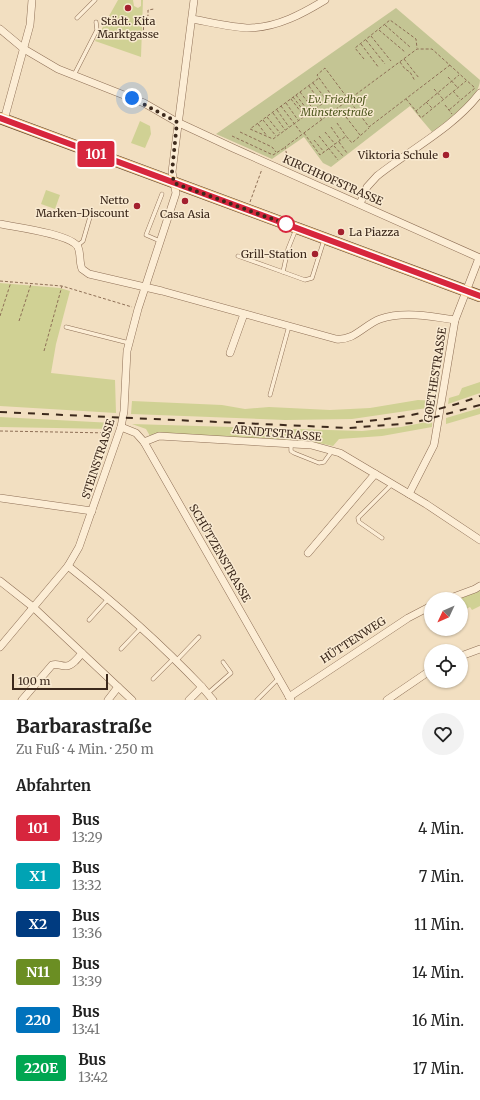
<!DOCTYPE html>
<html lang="de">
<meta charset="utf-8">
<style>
:root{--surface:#fff;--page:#f2f2f2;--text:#222;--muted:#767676}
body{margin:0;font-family:Merriweather,serif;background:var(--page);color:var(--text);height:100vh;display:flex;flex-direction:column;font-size:15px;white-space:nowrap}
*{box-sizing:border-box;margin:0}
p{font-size:13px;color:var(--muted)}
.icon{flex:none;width:22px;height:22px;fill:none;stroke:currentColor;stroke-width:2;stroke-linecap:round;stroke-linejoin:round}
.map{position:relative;height:700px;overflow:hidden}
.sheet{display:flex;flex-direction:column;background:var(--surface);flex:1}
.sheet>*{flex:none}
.badge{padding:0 8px;border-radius:3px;font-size:14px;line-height:26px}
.needle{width:26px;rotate:226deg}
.controls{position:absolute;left:424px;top:592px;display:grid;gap:8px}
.controls a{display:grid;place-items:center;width:44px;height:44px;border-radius:50%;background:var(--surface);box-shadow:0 1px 3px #0004;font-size:20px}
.scale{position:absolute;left:12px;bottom:10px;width:96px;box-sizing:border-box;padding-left:4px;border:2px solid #3c291c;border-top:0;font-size:11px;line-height:14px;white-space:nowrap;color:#3c291c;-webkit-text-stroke:3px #f9ead1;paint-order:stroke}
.you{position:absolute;width:20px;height:20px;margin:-10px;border:3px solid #fff;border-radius:50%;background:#1a73e8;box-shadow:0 0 0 6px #1a73e833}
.map>.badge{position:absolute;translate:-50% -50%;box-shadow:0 0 0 2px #fff}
h2{padding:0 16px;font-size:15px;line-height:36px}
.round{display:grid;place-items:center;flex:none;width:42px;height:42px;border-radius:21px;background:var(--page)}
.headline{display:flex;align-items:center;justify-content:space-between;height:68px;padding:0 16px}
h1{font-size:19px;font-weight:800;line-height:30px}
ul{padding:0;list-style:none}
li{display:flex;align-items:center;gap:12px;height:48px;padding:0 16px}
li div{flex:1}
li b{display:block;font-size:15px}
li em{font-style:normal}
li .badge{min-width:44px;font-weight:700;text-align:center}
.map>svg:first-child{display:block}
.green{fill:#d0d194}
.cemetery{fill:#c4c594}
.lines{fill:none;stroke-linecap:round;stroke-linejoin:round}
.service-casing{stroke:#8e6f56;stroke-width:4.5}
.minor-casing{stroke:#8e6f56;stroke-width:8}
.primary-casing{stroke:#5b3d2b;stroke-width:12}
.path{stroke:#8e6f56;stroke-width:1;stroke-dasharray:3 2;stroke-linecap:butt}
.service{stroke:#fcedd5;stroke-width:3.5}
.minor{stroke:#fcedd5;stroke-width:7}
.primary{stroke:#f9d095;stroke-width:11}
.rail{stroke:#3c291c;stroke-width:2;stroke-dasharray:7 7;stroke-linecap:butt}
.line-casing{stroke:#fff;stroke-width:9}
.line{stroke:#d7263d;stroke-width:6}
.walk{stroke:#3c291c;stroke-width:4;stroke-dasharray:0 7.2}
.poi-dot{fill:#a3202e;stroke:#f9ead1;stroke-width:1.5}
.stop-dot{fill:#fff;stroke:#d7263d;stroke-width:2}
.labels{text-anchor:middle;stroke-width:3;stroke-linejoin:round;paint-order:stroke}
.poi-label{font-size:11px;fill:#3c291c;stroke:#f9ead1;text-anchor:end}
.park-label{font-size:11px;font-style:italic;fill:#515a21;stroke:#f9ead1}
.street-label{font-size:11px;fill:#3c291c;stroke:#f9ead1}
</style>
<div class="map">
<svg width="480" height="700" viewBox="0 0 480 700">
<rect width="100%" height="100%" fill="#f2dfc1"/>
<g class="green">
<polygon points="118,0 133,0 134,6 138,8 141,6 141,0 143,0 141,57 95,41"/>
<polygon points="140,121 150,126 151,134 145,148 131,143"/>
<polygon points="46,190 60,195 55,209 41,204"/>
<polygon points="0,283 60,288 70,291 56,344 51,373 115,380 116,413 0,406"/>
<polygon points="480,382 480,393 448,404 449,398 459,395 462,388"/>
<polygon points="418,400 436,401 434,407 352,419 285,420 131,414 132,401 222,405 245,409 269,407 330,410 370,408"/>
<polygon points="480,408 480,414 446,424 446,418"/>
<polygon points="0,417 113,423 112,429 0,427"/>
<polygon points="432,421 432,427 382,436 339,439 333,446 314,442 156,433 150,436 146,429 132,424 362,431 401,427"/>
<polygon points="480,591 480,606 472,610 470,607 466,609 461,598"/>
</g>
<path class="cemetery" d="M 396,8 L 480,80 C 480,98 446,122 432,132 L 410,106 L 331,167 L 323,163 L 304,137 L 272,159 L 216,134 Z"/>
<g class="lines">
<g class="service-casing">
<g id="service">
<polyline points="77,18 95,0"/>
<polyline points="74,75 97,30 96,22"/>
<polyline points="160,241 146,235 162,194"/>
<polyline points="77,246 83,241 90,217"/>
<polyline points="238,256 283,272 288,249 296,229"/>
<polyline points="283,272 305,280 312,278 324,240"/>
<polyline points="66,327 129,343"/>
<polyline points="270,395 289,326"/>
<polyline points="291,444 291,451 294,453 319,463 324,462 332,451"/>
<polyline points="382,538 359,522 358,518 392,484"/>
<polyline points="89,620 108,599"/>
<polyline points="121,649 141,628"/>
<polyline points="176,661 199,637"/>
<polyline points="153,679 174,658"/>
<polyline points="207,694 231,673 223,662"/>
<polyline points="257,700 279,678"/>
</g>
</g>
<g class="minor-casing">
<g id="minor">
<path d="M 192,19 C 209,22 234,28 250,28 C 278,27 302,14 325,0"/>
<polyline points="0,29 24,49 58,69 144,103 177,122 233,148 480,258"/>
<polyline points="4,120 30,25 32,0"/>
<path d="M 360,204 L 367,187 L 377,176 C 411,149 453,128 480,93"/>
<path d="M 0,224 C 15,227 71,234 78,247 C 81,254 79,262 82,269 L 89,274 L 162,291 L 336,339 C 354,341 364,325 380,319 C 403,311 431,316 455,320"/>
<polyline points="230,353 244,314"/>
<polyline points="121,427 136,433 144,442 291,700"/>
<polyline points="144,442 159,436 311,445 340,453 426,504 480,540"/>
<polyline points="409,494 434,445 455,320 479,258"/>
<polyline points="0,498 92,511"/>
<polyline points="308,553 375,474"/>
<path d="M 68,566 C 115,603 160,643 202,687 L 189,700"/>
<polyline points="0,581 33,607 132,700"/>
<polyline points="448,599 475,589 480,586"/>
<polyline points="0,647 68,566 79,547 121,427 124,411 127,351 138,309 176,193 172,172 194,0"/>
<polyline points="461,656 480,649"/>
<polyline points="202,687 213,700"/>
<polyline points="289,697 408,618 431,606"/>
<path d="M 22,700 L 52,665 C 57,663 60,666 66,666 C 72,666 78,658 82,653"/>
<polyline points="108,700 118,687"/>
<polyline points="387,700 431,670"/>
</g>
</g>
<g class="primary-casing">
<polyline id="primary" points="0,118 480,296"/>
</g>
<g class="path">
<polyline points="385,25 410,47"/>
<polyline points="379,30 405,52"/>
<polyline points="140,36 143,37 144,18 148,16 148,10 154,9"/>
<polyline points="371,36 391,61"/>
<polyline points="366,40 385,64"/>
<polyline points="361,44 379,68"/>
<polyline points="364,59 355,48 390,20 416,39 417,48"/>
<polyline points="404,59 419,78"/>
<polyline points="400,62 405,69 410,72 415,81"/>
<polyline points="448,77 457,87"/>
<polyline points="313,83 326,99"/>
<polyline points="309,86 321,103"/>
<polyline points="434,89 443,99"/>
<polyline points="453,91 460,99"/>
<polyline points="300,92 314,110 309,113 273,139 250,129 319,78"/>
<polyline points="296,95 309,112"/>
<polyline points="293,97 306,114"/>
<polyline points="291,99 304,116"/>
<polyline points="406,99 416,111 459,75"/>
<polyline points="426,102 432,108"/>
<polyline points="286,103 298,120"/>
<polyline points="445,105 452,114"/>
<polyline points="281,106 302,134"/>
<polyline points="277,110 289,127"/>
<polyline points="416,111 421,118 466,81"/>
<polyline points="273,113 285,130"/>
<polyline points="267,117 280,133"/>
<polyline points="346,117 360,135"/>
<polyline points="263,120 276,136"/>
<polyline points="322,120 314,110 332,96 317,75 325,68 369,127 450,65"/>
<polyline points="337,123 346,136"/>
<polyline points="258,124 267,136"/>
<polyline points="331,127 340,140"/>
<polyline points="240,132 272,147 276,152"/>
<polyline points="325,132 335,144"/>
<polyline points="304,133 320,155 346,136 352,143 369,128"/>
<polyline points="232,136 273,155 284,148"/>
<polyline points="319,136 338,160"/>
<polyline points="314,140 324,152"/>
<polyline points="339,142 347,153"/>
<polyline points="334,146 343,156"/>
<polyline points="286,163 288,160 285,147 417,49 432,49 475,88 449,110"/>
<polyline points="250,202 262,169"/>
<polyline points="0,281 62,286 132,307"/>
<polyline points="0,316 11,282"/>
<polyline points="19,321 31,284"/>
<polyline points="44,351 62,286"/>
<polyline points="0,431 111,433"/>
</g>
<use href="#service" class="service"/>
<use href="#minor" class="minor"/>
<use href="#primary" class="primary"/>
<g class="rail">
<polyline points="0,412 349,428 413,423 480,405"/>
<path d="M 356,422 C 398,419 440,411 480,396"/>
</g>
</g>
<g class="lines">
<g class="line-casing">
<polyline id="line" points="0,118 480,296"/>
</g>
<use href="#line" class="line"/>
<polyline class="walk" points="132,98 177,122 172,172 174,183 286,224"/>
</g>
<g class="poi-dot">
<circle cx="128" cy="8" r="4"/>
<circle cx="446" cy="155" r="4"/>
<circle cx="185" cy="201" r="4"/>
<circle cx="137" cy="206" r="4"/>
<circle cx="341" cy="232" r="4"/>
<circle cx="315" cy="254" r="4"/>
</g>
<circle class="stop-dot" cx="286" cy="224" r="8"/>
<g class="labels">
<g class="poi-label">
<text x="128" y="25" text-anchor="middle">Städt. Kita<tspan x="128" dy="13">Marktgasse</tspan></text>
<text x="438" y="159">Viktoria Schule</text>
<text x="129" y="204">Netto<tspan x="129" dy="13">Marken-Discount</tspan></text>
<text x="185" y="218" text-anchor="middle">Casa Asia</text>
<text x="349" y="236" text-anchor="start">La Piazza</text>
<text x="307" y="258">Grill-Station</text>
</g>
<g class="park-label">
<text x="337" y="103">Ev. Friedhof<tspan x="337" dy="13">Münsterstraße</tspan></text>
</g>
<g class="street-label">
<text transform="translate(333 180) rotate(24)" y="4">KIRCHHOFSTRASSE</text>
<text transform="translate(435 375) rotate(-81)" y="4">GOETHESTRASSE</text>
<text transform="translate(277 433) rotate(5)" y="4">ARNDTSTRASSE</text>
<text transform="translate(98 459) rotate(-72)" y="4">STEINSTRASSE</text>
<text transform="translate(220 553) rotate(60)" y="4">SCHÜTZENSTRASSE</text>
<text transform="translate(353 640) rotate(-33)" y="4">HÜTTENWEG</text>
</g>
</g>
</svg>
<div class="controls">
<a><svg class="needle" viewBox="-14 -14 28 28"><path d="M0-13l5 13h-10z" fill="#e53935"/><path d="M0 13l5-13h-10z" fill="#767676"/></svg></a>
<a><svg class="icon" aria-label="locate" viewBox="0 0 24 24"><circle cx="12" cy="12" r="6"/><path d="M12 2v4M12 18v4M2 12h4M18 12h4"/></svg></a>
</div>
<div class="scale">100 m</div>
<div class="you" style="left:132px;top:98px"></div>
<b class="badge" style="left:96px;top:154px;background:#d7263d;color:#fff">101</b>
</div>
<section class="sheet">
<div class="headline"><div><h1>Barbarastraße</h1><p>Zu Fuß · 4 Min. · 250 m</p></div><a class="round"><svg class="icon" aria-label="heart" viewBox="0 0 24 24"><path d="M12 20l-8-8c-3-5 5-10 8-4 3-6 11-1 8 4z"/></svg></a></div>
<h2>Abfahrten</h2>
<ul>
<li><span class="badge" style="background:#d7263d;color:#fff">101</span><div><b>Bus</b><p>13:29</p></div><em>4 Min.</em></li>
<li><span class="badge" style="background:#00a3b4;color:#fff">X1</span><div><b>Bus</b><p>13:32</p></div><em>7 Min.</em></li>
<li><span class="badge" style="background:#003b80;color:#fff">X2</span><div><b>Bus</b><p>13:36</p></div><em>11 Min.</em></li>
<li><span class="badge" style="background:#6b8e23;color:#fff">N11</span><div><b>Bus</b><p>13:39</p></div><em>14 Min.</em></li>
<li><span class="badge" style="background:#0072bc;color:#fff">220</span><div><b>Bus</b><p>13:41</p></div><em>16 Min.</em></li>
<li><span class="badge" style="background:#00a651;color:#fff">220E</span><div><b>Bus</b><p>13:42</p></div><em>17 Min.</em></li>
</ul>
</section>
